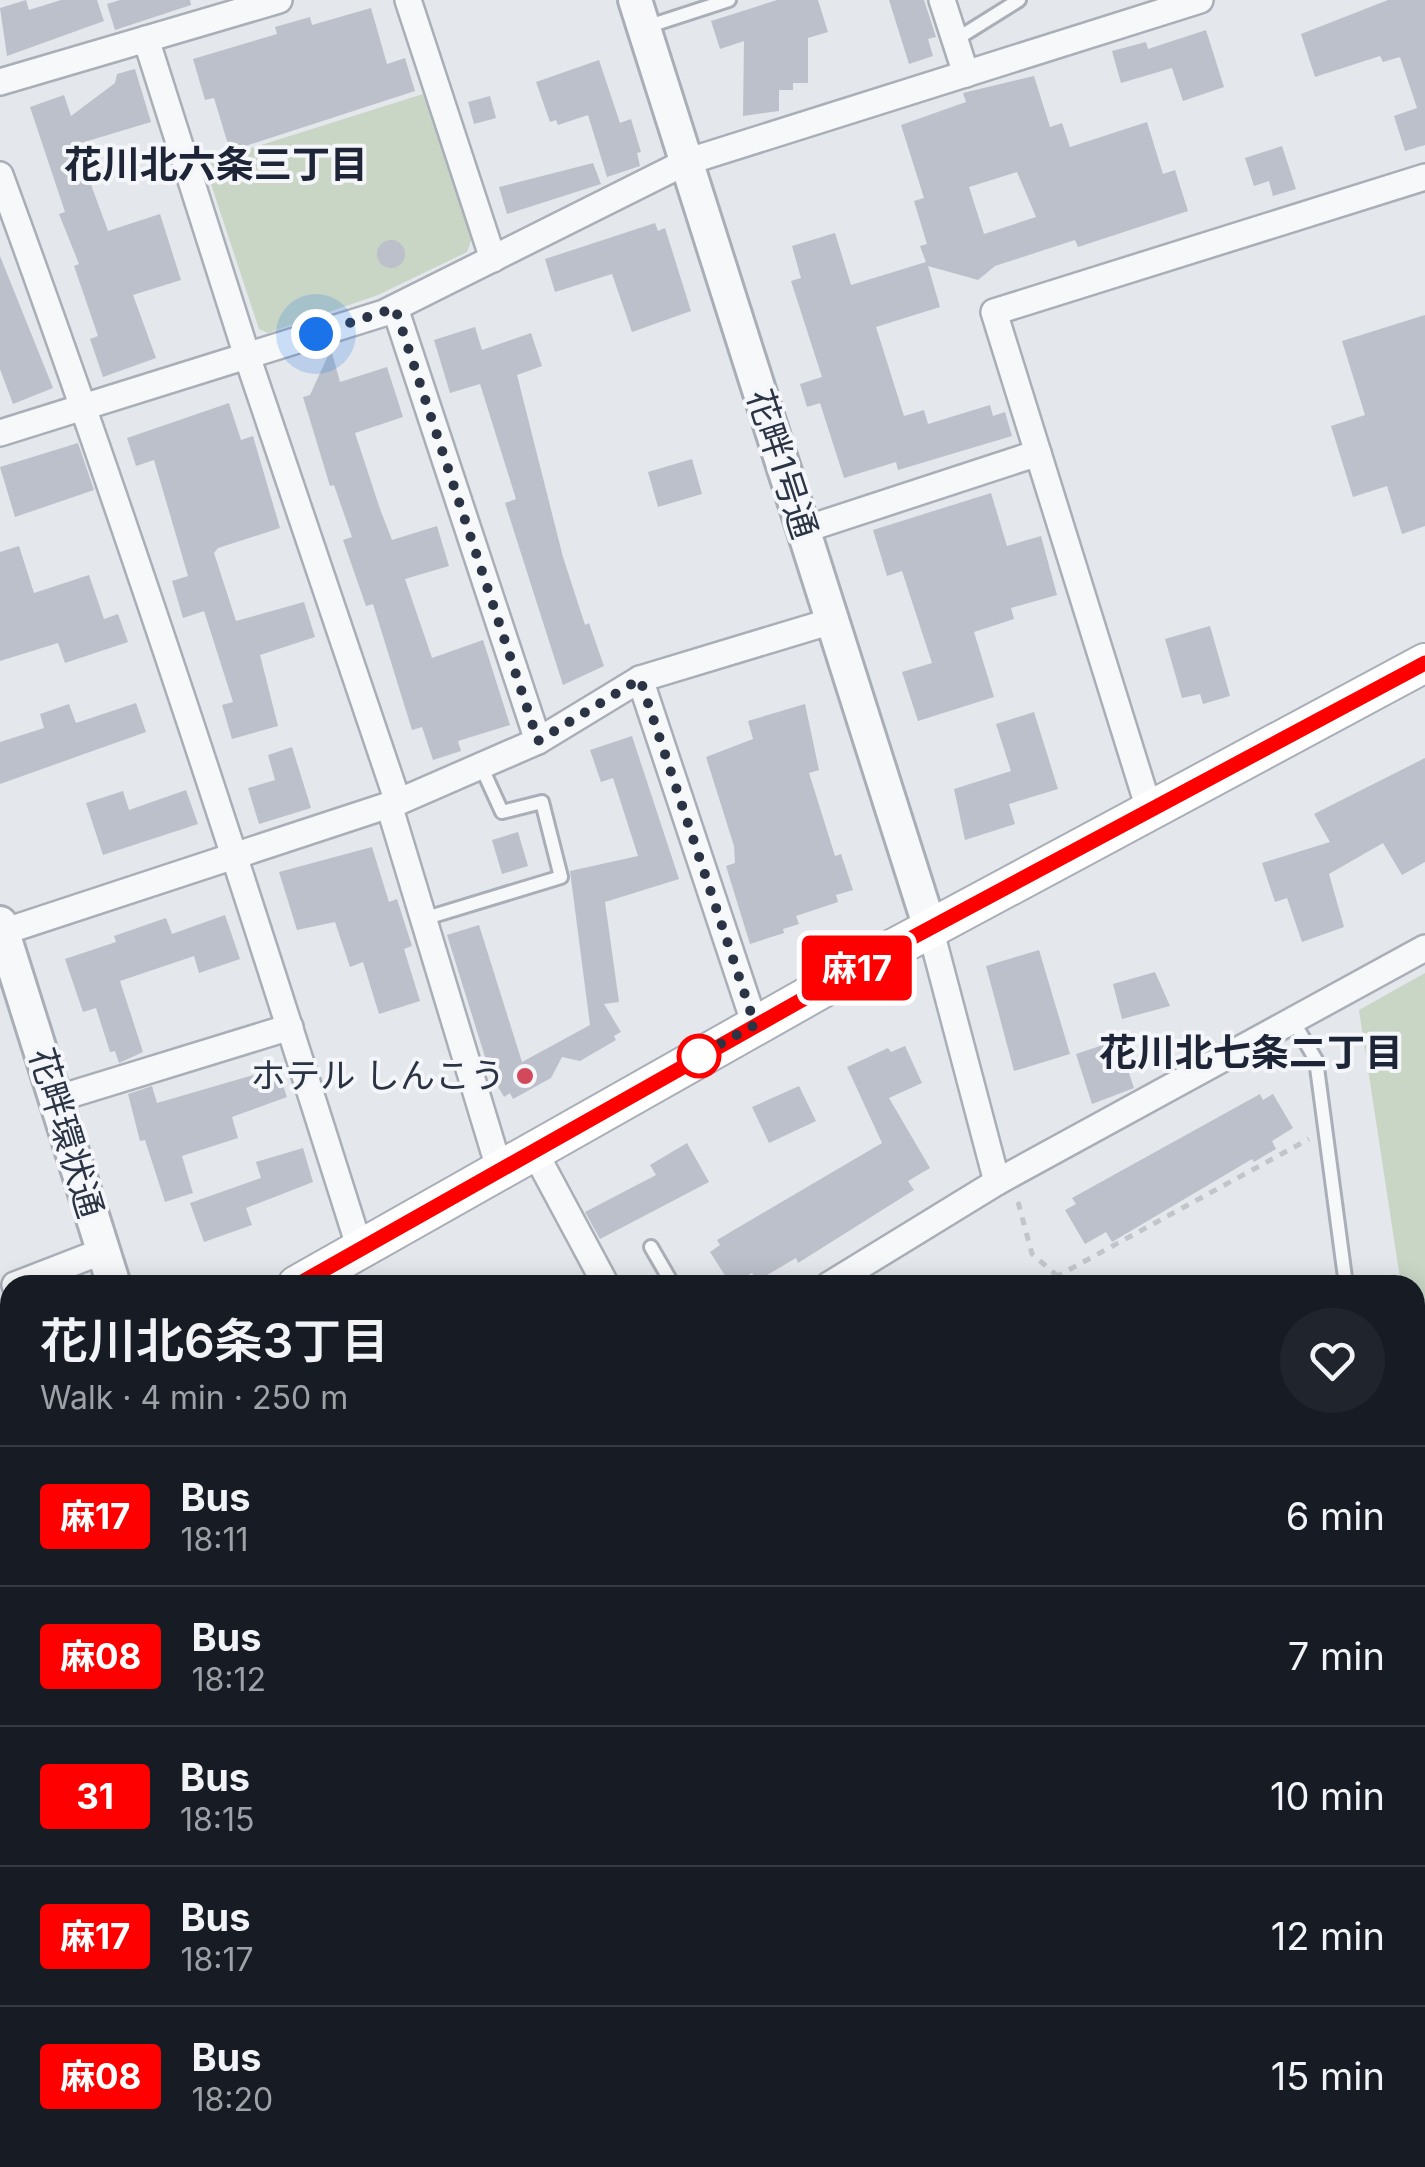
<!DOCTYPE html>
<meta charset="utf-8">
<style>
:root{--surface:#171b24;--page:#20242c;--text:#f1f3f6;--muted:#9ea1a6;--line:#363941}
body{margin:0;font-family:Inter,"Noto Sans JP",sans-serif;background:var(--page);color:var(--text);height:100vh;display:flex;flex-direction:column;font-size:38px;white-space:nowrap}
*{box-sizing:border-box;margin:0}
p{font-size:32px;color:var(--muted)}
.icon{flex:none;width:55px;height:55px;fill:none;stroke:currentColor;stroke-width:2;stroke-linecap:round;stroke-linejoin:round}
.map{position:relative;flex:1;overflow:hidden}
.details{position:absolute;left:0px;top:1275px;width:1425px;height:892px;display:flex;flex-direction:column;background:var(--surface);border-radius:30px 30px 0 0;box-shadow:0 5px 25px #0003}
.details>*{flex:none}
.badge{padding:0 20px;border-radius:8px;font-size:35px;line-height:65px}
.you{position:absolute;width:50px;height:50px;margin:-25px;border:8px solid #fff;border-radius:50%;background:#1a73e8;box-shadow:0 0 0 15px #1a73e833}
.map>.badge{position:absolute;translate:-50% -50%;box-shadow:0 0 0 5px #fff}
.round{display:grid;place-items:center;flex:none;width:105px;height:105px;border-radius:52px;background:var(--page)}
.overview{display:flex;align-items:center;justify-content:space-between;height:170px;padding:0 40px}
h1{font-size:48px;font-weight:600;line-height:75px}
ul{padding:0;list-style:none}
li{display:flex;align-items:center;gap:30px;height:140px;padding:0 40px;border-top:2px solid var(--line)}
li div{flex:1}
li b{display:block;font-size:38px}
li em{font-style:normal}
li .badge{min-width:110px;font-weight:700;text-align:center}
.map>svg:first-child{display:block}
.green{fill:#c9d6c5}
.water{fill:#9fb4cc}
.building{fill:#bbc0ca;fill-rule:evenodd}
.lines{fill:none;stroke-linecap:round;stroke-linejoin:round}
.service-casing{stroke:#a9aeb7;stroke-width:18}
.minor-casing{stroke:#a9aeb7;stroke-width:30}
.tertiary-casing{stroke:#a9aeb7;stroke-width:38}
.secondary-casing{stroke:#a9aeb7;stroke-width:42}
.path{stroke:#c2c5cb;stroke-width:5;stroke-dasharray:8 8;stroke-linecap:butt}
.service{stroke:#f7f8fa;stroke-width:12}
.minor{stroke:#f7f8fa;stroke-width:25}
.tertiary{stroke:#f7f8fa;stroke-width:32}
.secondary{stroke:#fff;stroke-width:38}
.line-casing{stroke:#fff;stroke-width:22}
.line{stroke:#f00;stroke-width:15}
.walk{stroke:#2b3445;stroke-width:10;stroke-dasharray:0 18}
.stop-dot{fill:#fff;stroke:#f00;stroke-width:5}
.poi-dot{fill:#d1495b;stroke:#f4f6f9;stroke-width:4}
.labels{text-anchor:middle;stroke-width:8;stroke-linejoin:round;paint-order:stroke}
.street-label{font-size:35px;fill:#2b3445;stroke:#f4f6f9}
.poi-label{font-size:35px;fill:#2b3445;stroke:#f4f6f9;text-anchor:end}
.neighbourhood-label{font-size:38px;font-weight:bold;fill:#1d2536;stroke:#f4f6f9}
</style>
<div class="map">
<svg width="1425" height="2167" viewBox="0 0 1425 2167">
<rect width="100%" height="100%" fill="#e4e7ec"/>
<g class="green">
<polygon points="423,94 472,238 467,252 378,295 268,333 259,329 204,163"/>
<polygon points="1425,973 1425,1420 1421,1420 1415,1378 1415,1285 1401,1285 1359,1010"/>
</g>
<polygon class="water" points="1425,1619 1425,2167 24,2167 34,2158 1415,2158 1415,1621"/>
<g class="building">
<polygon points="26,0 29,10 61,0 97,0 104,21 7,56 0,8"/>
<polygon points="120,0 190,0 191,5 115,30 107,4"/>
<polygon points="777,0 818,0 828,32 808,38 808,83 793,83 793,90 779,90 779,111 743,116 744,41 720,49 711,21"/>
<polygon points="889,0 924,0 936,37 928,39 933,56 909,64"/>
<polygon points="1388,0 1425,0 1425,145 1405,151 1394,116 1417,108 1400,57 1383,62 1380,56 1315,77 1301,34"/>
<polygon points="371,8 387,64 405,58 415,91 230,151 214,98 205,100 193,59 277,34 275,27 310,17 312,25"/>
<polygon points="1206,30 1224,87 1183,101 1172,68 1121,83 1112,51 1146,42 1148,49"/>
<polygon points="599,60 620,123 631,119 641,152 637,153 640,166 607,177 588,115 558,125 556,120 550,122 536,82"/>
<polygon points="135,69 151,122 81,143 83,151 79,152 108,231 160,214 181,280 133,295 156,358 103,377 90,339 98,336 74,266 79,264 59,214 65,212 30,107 64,95 71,116 115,83 117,74"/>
<path d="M 1034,76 L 1050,127 L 1062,123 L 1070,147 L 1147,122 L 1163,174 L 1175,170 L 1188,211 L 1078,247 L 1075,240 L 995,266 L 978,280 L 928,266 L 940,307 L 876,327 L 904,416 L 924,410 L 928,424 L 990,405 L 993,416 L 1005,412 L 1012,436 L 898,470 L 896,462 L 844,478 L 820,403 L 807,407 L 800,384 L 822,377 L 791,281 L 801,278 L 792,246 L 835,233 L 851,285 L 926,262 L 920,246 L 927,244 L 914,201 L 924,198 L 901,125 L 966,102 L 963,93 ZM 1017,172 L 1036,217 L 984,234 L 969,187 Z"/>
<polygon points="490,96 496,118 474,124 468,102"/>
<polygon points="1282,146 1296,189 1273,196 1269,181 1254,186 1245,158"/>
<polygon points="593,163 601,184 507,214 499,187"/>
<polygon points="655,223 658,231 665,228 691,311 632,332 612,274 555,292 545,259"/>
<circle cx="391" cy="254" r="14"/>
<polygon points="0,256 53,388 13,404 0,369"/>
<polygon points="1425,315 1425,526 1402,534 1387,486 1353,497 1331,426 1365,415 1342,341"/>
<polygon points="475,327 482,350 531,333 542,366 517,375 563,557 585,625 589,623 604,666 563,685 505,503 516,499 480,384 450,393 434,340"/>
<polygon points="331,349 340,382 387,367 403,417 355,433 380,509 392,540 437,526 449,566 405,579 432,658 483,640 510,725 458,741 461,751 433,760 422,727 412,730 373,604 366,606 343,540 352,537 334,485 330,486 303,397 310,395"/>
<polygon points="229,403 241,440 253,436 280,528 218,548 214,553 236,621 304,602 315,637 260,655 278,726 232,739 222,705 233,702 204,611 183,618 172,581 188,576 154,460 136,466 127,438"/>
<polygon points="78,443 94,490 15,517 0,467"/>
<polygon points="692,459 702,494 658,507 648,472"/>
<polygon points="991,493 1007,546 1041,536 1057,595 1011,608 1014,619 974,632 994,697 918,721 902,672 932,663 902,571 887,576 873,530"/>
<polygon points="19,546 34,593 89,575 104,619 118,614 128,642 65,663 58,643 0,661 0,552"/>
<polygon points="1210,626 1230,696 1203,704 1200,694 1182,698 1165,639"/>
<polygon points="136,703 146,732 0,784 0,742 44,728 40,714 69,704 76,723"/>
<polygon points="805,704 819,770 809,773 835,856 841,854 853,890 836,895 838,902 796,916 799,924 783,929 784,933 750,944 726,866 735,863 734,846 706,757 753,739 748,721"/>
<polygon points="1034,712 1058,789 1009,804 1015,824 965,840 954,789 1011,771 996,724"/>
<polygon points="632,736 679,879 605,902 619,1002 604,1004 621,1032 614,1036 616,1040 580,1061 562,1057 551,1078 513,1099 510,1093 504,1097 490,1073 447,935 479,925 522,1062 590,1025 570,871 638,856 613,778 601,782 590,750"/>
<polygon points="292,747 311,808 259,824 248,788 275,780 268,755"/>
<polygon points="1425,758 1425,862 1402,875 1383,843 1329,874 1344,927 1302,942 1287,898 1275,902 1262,863 1330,842 1314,814"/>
<polygon points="186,790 198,824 103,855 86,803 123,791 129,810"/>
<polygon points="518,832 528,866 502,874 492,840"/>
<polygon points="372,847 389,902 397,899 412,946 404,949 420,1001 379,1014 363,962 350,967 335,922 297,930 279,872"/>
<polygon points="225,915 240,959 199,973 194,956 120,981 143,1052 119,1063 115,1051 110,1052 96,1008 83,1012 65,959 116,942 114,936 166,918 172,934"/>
<polygon points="1039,950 1070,1054 1014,1071 986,966"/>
<polygon points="1155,972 1170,1006 1122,1019 1113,984"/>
<polygon points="1118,1040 1134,1088 1092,1104 1076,1054"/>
<polygon points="905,1046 922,1083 889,1098 930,1168 908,1181 914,1190 798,1263 796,1258 757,1281 752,1273 731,1285 710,1252 720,1245 717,1240 882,1143 847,1067 888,1048 891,1052"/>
<polygon points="277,1068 287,1097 232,1117 238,1138 182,1156 193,1193 165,1202 145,1140 140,1141 128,1094 152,1086 157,1103"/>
<polygon points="799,1086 816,1121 769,1143 752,1107"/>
<polygon points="1260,1094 1263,1100 1273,1094 1293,1128 1272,1141 1276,1149 1254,1162 1252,1159 1112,1242 1106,1232 1085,1244 1065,1210 1076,1204 1072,1198"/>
<polygon points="687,1143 709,1182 600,1239 585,1212 656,1175 650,1165"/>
<polygon points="303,1148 313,1182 246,1208 252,1225 204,1242 190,1203 261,1178 256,1162"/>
</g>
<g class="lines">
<g class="service-casing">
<g id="service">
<polyline points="646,27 729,0"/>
<polyline points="955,40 1019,0"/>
<polyline points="423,919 561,877 542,802 502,812 481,766"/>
<polyline points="1293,1021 1316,1060 1346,1285"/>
<polyline points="651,1247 673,1285"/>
</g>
</g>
<g class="minor-casing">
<g id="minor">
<polyline points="408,0 493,259"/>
<polyline points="942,0 966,74"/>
<polyline points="146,39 247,356 398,802"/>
<polyline points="0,82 279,0"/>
<path d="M 0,175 C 130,530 246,888 360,1249"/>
<polyline points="395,308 538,741"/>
<polyline points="0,433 384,313 686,162 1200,0"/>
<polyline points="803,530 1038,453"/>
<polyline points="640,679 755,1025"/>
<polyline points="389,805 499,1168"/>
<polyline points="1150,812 994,312 1425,177"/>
<polyline points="930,928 997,1182"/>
<polyline points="3,932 398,802 538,741 640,679 832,621"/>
<polyline points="56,1099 290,1027"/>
<polyline points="533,1149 606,1285"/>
<polyline points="15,1285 103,1251"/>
<polyline points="829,1285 997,1182 1425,948"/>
<polyline points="1415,1450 1425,1448"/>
<polyline points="0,1694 10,1707"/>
<polyline points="0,1994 10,1986"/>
</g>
</g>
<g class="tertiary-casing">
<g id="tertiary">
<polyline points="635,0 930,928"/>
<polyline points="0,923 114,1285"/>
</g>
</g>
<g class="secondary-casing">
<g id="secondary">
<polyline points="297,1285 883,954 1425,663"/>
<polyline points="0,1506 10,1498"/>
</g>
</g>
<g class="path">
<polyline points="1018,1202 1032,1254 1068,1285"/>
<polyline points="1041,1285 1309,1139"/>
<polyline points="0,2036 10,2028"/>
</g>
<use href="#service" class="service"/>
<use href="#minor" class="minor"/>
<use href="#tertiary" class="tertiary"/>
<use href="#secondary" class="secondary"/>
</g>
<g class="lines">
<g class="line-casing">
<polyline id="line" points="297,1285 906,941 1425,663"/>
</g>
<use href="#line" class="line"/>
<polyline class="walk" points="316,334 395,308 538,741 640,679 755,1025 691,1060 699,1056"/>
</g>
<circle class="stop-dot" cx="699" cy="1056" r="20"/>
<circle class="poi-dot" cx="525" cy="1076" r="10"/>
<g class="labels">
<g class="street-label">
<text transform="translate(782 464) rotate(72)" y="12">花畔1号通</text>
<text transform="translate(66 1133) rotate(73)" y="12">花畔環状通</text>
</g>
<g class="poi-label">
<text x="505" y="1088">ホテル しんこう</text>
</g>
<g class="neighbourhood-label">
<text x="216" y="178">花川北六条三丁目</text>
<text x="1251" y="1066">花川北七条二丁目</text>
</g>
</g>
</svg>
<div class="you" style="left:316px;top:334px"></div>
<b class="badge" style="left:857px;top:968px;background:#f00;color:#fff">麻17</b>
<section class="details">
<div class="overview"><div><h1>花川北6条3丁目</h1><p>Walk · 4 min · 250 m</p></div><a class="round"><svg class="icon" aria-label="heart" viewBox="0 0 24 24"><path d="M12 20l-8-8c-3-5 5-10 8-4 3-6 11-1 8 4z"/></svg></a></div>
<ul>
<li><span class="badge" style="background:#f00;color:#fff">麻17</span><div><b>Bus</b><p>18:11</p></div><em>6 min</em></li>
<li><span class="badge" style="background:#f00;color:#fff">麻08</span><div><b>Bus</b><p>18:12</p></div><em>7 min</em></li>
<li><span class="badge" style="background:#f00;color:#fff">31</span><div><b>Bus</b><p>18:15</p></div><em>10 min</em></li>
<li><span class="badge" style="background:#f00;color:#fff">麻17</span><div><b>Bus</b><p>18:17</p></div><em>12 min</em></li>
<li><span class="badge" style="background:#f00;color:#fff">麻08</span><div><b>Bus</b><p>18:20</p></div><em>15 min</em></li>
</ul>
</section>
</div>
